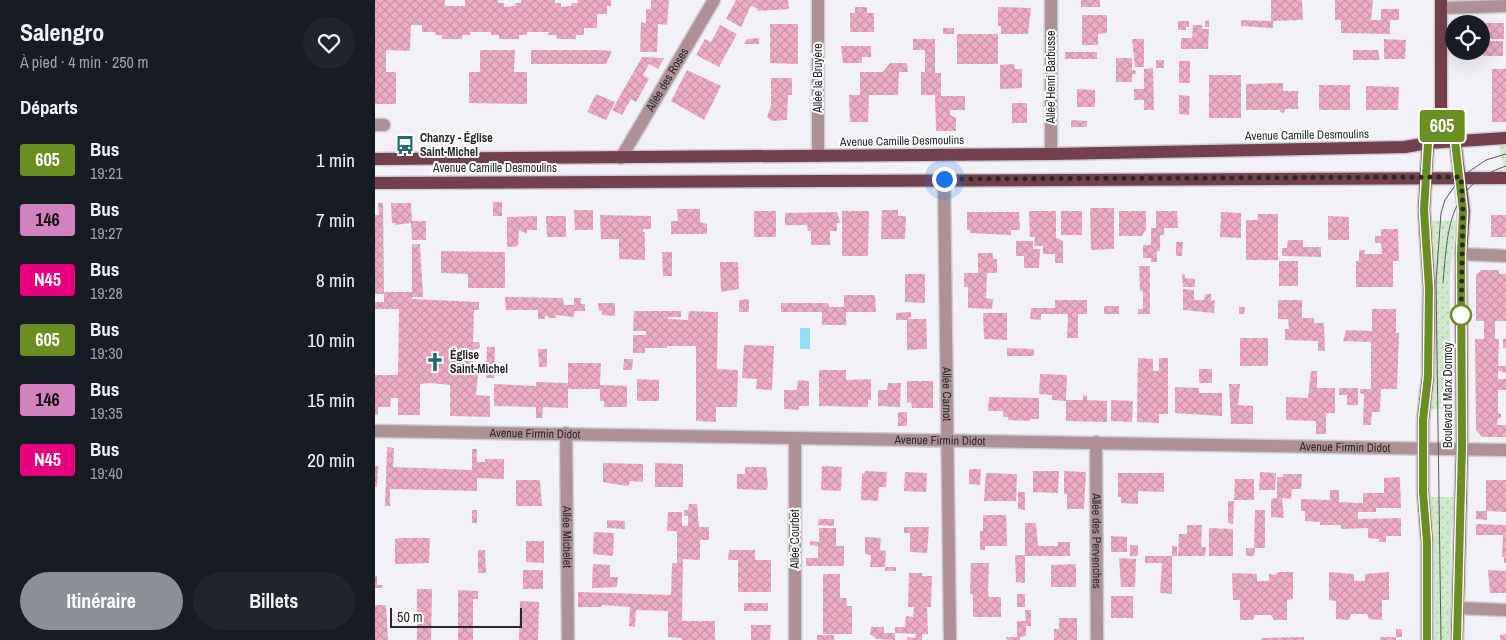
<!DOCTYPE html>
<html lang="fr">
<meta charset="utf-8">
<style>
:root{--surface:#171b24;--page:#20242c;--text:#f1f3f6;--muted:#9ea1a6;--accent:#8c9099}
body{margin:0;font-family:"Archivo Narrow",sans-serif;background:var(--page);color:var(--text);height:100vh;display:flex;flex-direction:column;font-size:19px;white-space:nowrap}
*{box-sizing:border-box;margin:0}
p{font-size:16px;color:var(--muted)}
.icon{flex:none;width:28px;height:28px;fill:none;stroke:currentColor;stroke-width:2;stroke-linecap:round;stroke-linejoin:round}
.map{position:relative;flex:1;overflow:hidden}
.drawer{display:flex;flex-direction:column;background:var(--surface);width:375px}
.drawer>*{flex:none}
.badge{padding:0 10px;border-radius:4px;font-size:18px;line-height:32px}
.tools{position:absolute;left:1070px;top:15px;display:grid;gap:10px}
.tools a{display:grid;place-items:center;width:45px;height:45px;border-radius:50%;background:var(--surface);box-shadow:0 5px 20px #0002;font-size:25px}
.scale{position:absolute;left:15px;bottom:12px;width:132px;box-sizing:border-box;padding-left:5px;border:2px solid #28282a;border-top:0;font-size:14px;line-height:18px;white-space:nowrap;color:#28282a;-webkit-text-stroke:4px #fff;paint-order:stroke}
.you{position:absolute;width:25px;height:25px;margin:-12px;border:4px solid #fff;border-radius:50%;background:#1a73e8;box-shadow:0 0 0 8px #1a73e833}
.map>.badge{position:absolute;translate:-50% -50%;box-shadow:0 0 0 2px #fff}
h2{padding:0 20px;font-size:19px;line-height:45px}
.round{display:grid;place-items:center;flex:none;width:52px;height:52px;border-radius:26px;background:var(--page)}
.head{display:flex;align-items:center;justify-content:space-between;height:85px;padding:0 20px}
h1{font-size:24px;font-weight:700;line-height:38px}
.button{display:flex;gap:10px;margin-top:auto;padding:10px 20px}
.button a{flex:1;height:58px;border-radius:30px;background:var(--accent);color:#fff;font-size:20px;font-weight:700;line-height:58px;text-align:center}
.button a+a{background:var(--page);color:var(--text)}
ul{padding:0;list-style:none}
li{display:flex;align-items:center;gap:15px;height:60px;padding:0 20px}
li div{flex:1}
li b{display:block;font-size:19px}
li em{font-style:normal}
li .badge{min-width:55px;font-weight:700;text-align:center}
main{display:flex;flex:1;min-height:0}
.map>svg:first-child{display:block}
.grass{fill:url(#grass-dots)}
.water{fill:#94def7}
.building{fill:url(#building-cross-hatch)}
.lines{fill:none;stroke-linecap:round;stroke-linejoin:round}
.minor-casing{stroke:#cecdd2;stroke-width:15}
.major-casing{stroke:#cecdd2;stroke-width:15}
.minor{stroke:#ae9196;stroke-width:12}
.major{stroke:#72414d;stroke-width:12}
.tram{stroke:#58575a;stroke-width:1}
.line-casing{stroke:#fff;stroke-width:11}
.line{stroke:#6b8e23;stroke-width:8}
.walk{stroke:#28282a;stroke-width:5;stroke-dasharray:0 9}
.stop-dot{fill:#fff;stroke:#6b8e23;stroke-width:2.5}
.labels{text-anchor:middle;stroke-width:4;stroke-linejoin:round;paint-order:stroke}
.street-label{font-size:12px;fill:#28282a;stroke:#fff}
.poi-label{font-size:12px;font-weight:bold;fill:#28282a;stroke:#fff;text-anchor:start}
</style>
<main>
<section class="drawer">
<div class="head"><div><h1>Salengro</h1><p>À pied · 4 min · 250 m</p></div><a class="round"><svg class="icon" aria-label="heart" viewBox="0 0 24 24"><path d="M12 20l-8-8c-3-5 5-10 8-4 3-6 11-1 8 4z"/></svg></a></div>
<h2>Départs</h2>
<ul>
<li><span class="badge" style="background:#6b8e23;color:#fff">605</span><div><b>Bus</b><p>19:21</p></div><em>1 min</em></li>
<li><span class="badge" style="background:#d282be;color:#111">146</span><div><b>Bus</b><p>19:27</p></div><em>7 min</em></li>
<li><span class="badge" style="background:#e6007e;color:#fff">N45</span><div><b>Bus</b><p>19:28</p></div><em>8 min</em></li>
<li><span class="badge" style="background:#6b8e23;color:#fff">605</span><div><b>Bus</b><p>19:30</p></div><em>10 min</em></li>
<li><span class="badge" style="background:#d282be;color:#111">146</span><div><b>Bus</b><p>19:35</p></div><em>15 min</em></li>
<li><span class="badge" style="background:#e6007e;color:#fff">N45</span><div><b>Bus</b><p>19:40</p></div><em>20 min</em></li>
</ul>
<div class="button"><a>Itinéraire</a><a>Billets</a></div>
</section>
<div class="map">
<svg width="1131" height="640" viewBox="0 0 1131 640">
<defs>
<pattern id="grass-dots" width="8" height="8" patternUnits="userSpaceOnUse" patternTransform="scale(1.25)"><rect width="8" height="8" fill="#cfeaca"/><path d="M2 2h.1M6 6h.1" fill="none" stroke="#b2c9ae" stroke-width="1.8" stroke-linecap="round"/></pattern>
<pattern id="building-cross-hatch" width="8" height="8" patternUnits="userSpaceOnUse" patternTransform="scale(1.25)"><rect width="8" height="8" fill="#edadc4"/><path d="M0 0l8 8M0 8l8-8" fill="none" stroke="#cb95a9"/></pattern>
</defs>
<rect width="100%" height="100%" fill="#f2f1f7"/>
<g class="grass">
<polygon points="1124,146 1131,146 1131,171 1130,171"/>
<polygon points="1081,220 1075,275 1075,377 1082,408 1055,409 1059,377 1059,252 1055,221"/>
<polygon points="1054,497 1081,497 1081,507 1076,530 1076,640 1059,640 1059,530"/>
</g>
<rect class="water" x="425" y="328" width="10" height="21"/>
<g class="building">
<polygon points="0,0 70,0 70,6 90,6 90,0 123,0 123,3 129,3 129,7 140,6 140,3 146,3 146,0 180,0 180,3 186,3 186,7 196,6 197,3 203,3 203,0 236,0 236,6 232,6 232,14 222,14 222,28 209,28 209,35 201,35 201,39 182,39 181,35 173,35 174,32 152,32 152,35 144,35 144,39 124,39 124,35 116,35 116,32 95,32 95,35 87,35 87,39 67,39 67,35 60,35 60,32 47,32 47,25 36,25 35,51 11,50 11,72 21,72 21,104 0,104"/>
<polygon points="276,0 294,0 292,25 283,24 282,52 265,52 266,22 271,23 271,9 276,9"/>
<polygon points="361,0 413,0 414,9 382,11 383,9 376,6 366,27 351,19"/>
<rect x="706" y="0" width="19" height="7"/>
<polygon points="896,0 927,0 928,20 898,21 898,28 866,26 866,20 896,21"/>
<polygon points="960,0 998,0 996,20 1006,20 1006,9 1024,9 1024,20 1015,20 1015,34 966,33 966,20 960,20"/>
<polygon points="480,7 492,7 492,13 499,13 499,32 475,32 475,13 480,13"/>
<polygon points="623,7 656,8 653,34 626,34 626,26 623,26"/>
<polygon points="707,15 732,15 732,33 723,34 723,45 707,45"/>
<polygon points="834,20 834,27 830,27 830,21"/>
<polygon points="803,21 814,21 814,27 811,27 811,30 803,30"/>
<polygon points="1108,23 1129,23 1129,39 1107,39"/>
<polygon points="395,24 423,24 423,64 395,63"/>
<polygon points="345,25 362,34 344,67 321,55 330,39 336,42"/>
<polygon points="818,25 827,25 827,29 834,29 833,49 806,49 806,38 817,38"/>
<rect x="568" y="28" width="11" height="6"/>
<rect x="582" y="34" width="41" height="30"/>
<polygon points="384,38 384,44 369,44 372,39"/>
<polygon points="538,39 560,39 560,73 566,73 566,96 590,96 590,110 575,110 575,115 581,118 581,131 561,131 560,95 546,95 546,72 550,72 550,50 538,50"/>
<polygon points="757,39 769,39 769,67 760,67"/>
<polygon points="1009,39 1031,40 1030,59 1009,59"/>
<rect x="1108" y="41" width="20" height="15"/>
<polygon points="466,46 496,46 496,57 487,57 487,63 468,63"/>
<polygon points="105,50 140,50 139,72 152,72 152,104 94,103 94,72 105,72"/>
<polygon points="156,50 224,50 237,51 231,64 156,64"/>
<polygon points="978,50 1003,50 1005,60 978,60"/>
<rect x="690" y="52" width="32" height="7"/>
<polygon points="267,57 289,58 283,69 274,64 268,75 274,79 261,102 256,99 247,115 237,110"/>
<polygon points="741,58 757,58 757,70 761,71 761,74 757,74 757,82 741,82"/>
<rect x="781" y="60" width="8" height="8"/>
<rect x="804" y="61" width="11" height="22"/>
<polygon points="515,63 532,63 533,72 524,72 523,95 494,95 493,122 475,122 474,95 485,95 485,72 508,72"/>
<polygon points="639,64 640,69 647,69 647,88 625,89 625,65"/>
<polygon points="778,68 779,110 769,110 769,100 759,100 759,89 769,89 769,69"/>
<rect x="1117" y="69" width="14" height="53"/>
<polygon points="312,70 346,86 329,120 296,101"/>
<rect x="834" y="75" width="32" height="43"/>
<polygon points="396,78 417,78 417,95 413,95 412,120 397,121 392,117 396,106"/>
<polygon points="908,83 908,91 923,91 923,109 910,109 909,113 905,112 905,110 871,110 871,84"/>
<rect x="944" y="85" width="31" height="25"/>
<polygon points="991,86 1024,87 1023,110 991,110"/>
<polygon points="702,89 720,90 720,107 702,107"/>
<polygon points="221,94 240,102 231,120 212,112"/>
<polygon points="804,95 815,96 814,115 804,114"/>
<rect x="637" y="103" width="15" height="20"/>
<polygon points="696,120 712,121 712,127 696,127"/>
<rect x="118" y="202" width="9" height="14"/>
<polygon points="3,203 8,203 9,292 37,292 37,244 45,244 48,297 37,297 37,299 104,302 104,310 99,310 98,342 104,342 105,348 98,350 98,363 104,364 101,395 115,396 115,417 75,416 75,385 55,383 45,384 45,415 23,415 23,398 16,398 15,407 3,407 3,415 0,415 0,375 23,375 24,309 0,309 0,302 9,302 9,294 0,294 0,215 4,215"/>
<polygon points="16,203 36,203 37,221 51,221 51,240 37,240 36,223 20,225 20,223 17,223"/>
<polygon points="715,208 739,208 739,249 716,250"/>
<polygon points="302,209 325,209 325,222 332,224 332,234 296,234 296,221 303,221"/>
<polygon points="199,210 218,210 218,230 200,230"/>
<polygon points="507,210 523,210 523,216 531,216 530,239 506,239"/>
<rect x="379" y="211" width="22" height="26"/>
<polygon points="467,211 494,211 493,256 467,256"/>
<polygon points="654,211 681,211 681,238 688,241 688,263 680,263 680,254 668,254 668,246 659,246 660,237 655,237"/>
<rect x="686" y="211" width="21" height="24"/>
<polygon points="744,211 771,211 771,229 767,236 744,236"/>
<polygon points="781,211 802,211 803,228 789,228 789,235 785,235 785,251 782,251 782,262 776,262 776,258 768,258 768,245 776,245 776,228 781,228"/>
<polygon points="462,212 465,223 462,223 462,231 455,231 455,245 436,245 436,231 433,231 432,225 410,225 410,213"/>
<polygon points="592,212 644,212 645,230 636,230 636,235 595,233 595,230 592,230"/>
<polygon points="846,212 866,213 866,238 845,237"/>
<polygon points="883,214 903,214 903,260 871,260 871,220 883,220"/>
<polygon points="225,215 276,216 276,229 268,229 268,232 270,232 270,260 244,259 244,239 226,239"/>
<rect x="1116" y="215" width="15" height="22"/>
<polygon points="162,216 162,230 152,230 152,234 144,230 143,246 132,247 132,217"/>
<polygon points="171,216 191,216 191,237 172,237"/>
<polygon points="953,216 974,217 974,240 953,240"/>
<polygon points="1006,229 1023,229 1024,261 1018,261 1018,287 981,287 981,261 984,261 984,250 990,250 989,254 1007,254 1006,243 1000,243 1000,236 1006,236"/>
<polygon points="913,240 928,240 928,247 946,247 946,257 907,256 907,248 912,248"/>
<polygon points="641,241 658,241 658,249 665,249 664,268 649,268 649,256 641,256"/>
<polygon points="801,242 808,242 807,256 801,256"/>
<polygon points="66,251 130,252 130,288 93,288 93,274 66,273"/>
<polygon points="287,252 297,252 297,276 288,276"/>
<polygon points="603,253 618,253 618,259 622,259 622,273 612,273 611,298 618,299 617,309 593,308 593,287 589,287 589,273 603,273"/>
<rect x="904" y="261" width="19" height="25"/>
<polygon points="345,262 363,262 364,289 346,292"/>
<polygon points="764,266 775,266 775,314 763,314 763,309 768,309 768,291 765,291"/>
<polygon points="1106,270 1124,270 1124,274 1131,274 1131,321 1120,321 1120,339 1124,339 1123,366 1131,366 1131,373 1123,370 1123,379 1131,379 1131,390 1123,390 1123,413 1126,414 1126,418 1123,418 1122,425 1131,425 1131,437 1107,437 1101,430 1100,339 1109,339 1109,321 1101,321 1101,275"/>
<polygon points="530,274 550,274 550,303 530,302"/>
<polygon points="807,274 810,274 810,278 820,279 820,287 808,287"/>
<polygon points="808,289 819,290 819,300 829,300 830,294 836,294 836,301 840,300 839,313 808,310"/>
<polygon points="469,295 500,295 501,312 471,312 471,325 447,325 447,312 406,312 406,303 453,303 454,307 469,307"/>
<polygon points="130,297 188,298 189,305 199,305 199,298 206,298 206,304 210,304 210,311 199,311 199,317 181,315 181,318 173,318 174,316 170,316 170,319 163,319 163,310 131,310"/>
<polygon points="374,299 374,312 364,312 364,300"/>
<polygon points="680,300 712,300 712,314 703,314 703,338 692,338 693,314 666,314 666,320 655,319 656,308 680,308"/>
<polygon points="903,300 927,300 927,318 939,318 939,323 949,323 950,351 943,351 943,341 910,340 910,329 914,329 913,319 903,319"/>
<polygon points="223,303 240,303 240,316 227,315 227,311 224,311"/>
<rect x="729" y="306" width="15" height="8"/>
<polygon points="864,307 870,307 869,314 864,314"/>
<polygon points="997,309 1021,309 1021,333 1024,333 1022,389 1006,389 1005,412 997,412 996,425 988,425 989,394 985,393 985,389 996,389 996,342 968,341 971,330 997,331"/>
<polygon points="259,311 306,311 306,317 293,317 293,319 313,320 314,311 343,312 342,369 363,370 362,407 341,407 341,422 321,421 321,346 292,346 292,348 270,348 270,353 258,353 258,335 271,335 271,331 258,331"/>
<polygon points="536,312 536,317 532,319 551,319 552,349 532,350 532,320 521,320 521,313"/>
<polygon points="608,313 632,313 632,340 609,339"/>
<rect x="865" y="338" width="28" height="28"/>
<rect x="1128" y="339" width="3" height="9"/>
<polygon points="369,345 399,346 397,390 381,389 382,379 367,378"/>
<polygon points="112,347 120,347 119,378 111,378"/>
<polygon points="632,348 659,349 659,356 632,356"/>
<polygon points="163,349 172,349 172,367 164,367"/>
<polygon points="763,358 778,359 778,371 784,371 784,358 793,358 793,414 784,414 784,423 762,422"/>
<polygon points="249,359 258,359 257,370 248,370"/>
<polygon points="193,363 226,363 225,385 252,386 252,407 229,407 229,401 225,401 225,389 193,389 193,408 168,407 167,418 161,418 161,407 119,406 119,384 161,386 161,382 193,383"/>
<rect x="824" y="369" width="13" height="14"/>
<polygon points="444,370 471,370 471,380 496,379 496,400 493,400 493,407 444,406"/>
<polygon points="936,371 942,371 942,388 960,388 960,413 951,413 951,434 941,434 941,421 911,420 911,397 933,398"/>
<polygon points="665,374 692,375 691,400 708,400 708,395 712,396 712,400 732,401 732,422 691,421 691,401 677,400 677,395 664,394"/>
<polygon points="262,379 284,380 284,401 262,401"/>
<polygon points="423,380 434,381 434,406 424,406 424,410 409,409 409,390 422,390"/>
<polygon points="532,381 558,381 558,408 537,408 536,402 532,403"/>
<polygon points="513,383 526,383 525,407 503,406 503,390 512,390"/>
<polygon points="854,384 865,384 863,405 878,406 878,424 856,424"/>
<polygon points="800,387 824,388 824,393 847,393 847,416 800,413"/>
<polygon points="964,388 983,388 983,405 972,405 972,395 964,395"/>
<polygon points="614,397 664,398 664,419 655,419 655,421 633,420 633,417 628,417 628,411 613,411"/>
<polygon points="736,400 758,401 757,422 736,421"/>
<polygon points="526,412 532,412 532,426 523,426 523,413"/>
<polygon points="12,447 19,448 18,467 97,470 97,449 102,449 102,462 110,462 110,459 129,459 129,479 102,478 102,491 15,489 15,506 10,506"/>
<polygon points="228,463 268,464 268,482 255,481 254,485 251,486 228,482"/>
<polygon points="280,463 308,464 308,487 280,487"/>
<polygon points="0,466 3,466 2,487 0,486"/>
<polygon points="447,466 467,467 466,491 446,490"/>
<polygon points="372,467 391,467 393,486 391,490 362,489 362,474 370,474 370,468"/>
<polygon points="594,469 606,469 605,485 594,484"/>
<polygon points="490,471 512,472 511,487 504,487 503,501 486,500 487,473 489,474"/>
<polygon points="658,471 684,471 683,493 658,492"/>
<polygon points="689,471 711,472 709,509 692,509 692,494 689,494"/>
<polygon points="530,472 552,473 551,492 529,491"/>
<polygon points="885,472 901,473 900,490 884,490"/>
<polygon points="611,473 642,474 641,501 609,501"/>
<polygon points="743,473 789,473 789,492 763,491 763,504 746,503 746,497 743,497"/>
<polygon points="908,474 927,474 926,489 917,489 916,499 907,498 909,518 896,517 896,499 902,498 902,477 908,477"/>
<polygon points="1025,477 1026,508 1001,508 1001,512 983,512 983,519 1026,518 1026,536 1011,536 1011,542 1004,542 1004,539 993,538 993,528 966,529 966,525 945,525 945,522 930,521 930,511 926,511 926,499 955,500 955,490 964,490 964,502 988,503 988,493 1009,493 1009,478"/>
<polygon points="860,479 879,479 879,500 859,500"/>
<polygon points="141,480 165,480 167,506 141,506"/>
<polygon points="1111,480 1131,480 1131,512 1112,511 1112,520 1101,519 1101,511 1111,511"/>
<polygon points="643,492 650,492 650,510 643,509"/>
<polygon points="853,501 859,501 858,524 853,523"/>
<polygon points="314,504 322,504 324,527 334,527 334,540 325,540 325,560 308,559 307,621 340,621 340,640 307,640 307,638 293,637 293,611 261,610 260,627 254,626 255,607 227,605 226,607 203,607 203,592 296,595 297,563 302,563 302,531 292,531 293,512 307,512 307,526 313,526 313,516 309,516 309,510 313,510"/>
<rect x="97" y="510" width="5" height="13"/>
<polygon points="880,510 890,510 890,548 879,548"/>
<polygon points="608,515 631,515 632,546 610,546 610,550 605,550 605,531 608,531"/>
<polygon points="444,519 459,519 459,526 443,525"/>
<polygon points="232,520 250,521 250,529 232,528"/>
<polygon points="650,523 661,523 663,546 683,546 683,542 695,542 695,556 650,556 650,583 641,582 640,555 650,555"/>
<polygon points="1101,524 1131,525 1131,563 1129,563 1129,557 1127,557 1128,535 1101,535"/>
<polygon points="812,525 827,525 826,547 831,547 830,556 803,556 804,534 812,534"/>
<polygon points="529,527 554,527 552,553 535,552 535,533 529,533"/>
<polygon points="444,528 461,528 461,546 469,546 469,566 431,566 431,558 443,558 443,546 435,545 435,541 444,542"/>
<polygon points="834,528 858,529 858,556 834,556"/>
<polygon points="219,532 239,533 238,556 218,554"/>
<polygon points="736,536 752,537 752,552 736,552"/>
<polygon points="490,537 506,538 505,550 511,551 510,567 495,567 496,555 490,554"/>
<polygon points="25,538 55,538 54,563 20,564 20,539"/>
<polygon points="151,541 169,541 169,563 151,562"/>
<rect x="755" y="545" width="8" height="11"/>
<rect x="797" y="546" width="5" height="10"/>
<polygon points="871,548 880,548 879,556 871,556"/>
<polygon points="103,550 110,550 111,573 103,573"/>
<polygon points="354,550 380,550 380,560 396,560 396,592 363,592 363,560 353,560"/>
<polygon points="770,556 797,556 797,594 785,593 787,563 770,563"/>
<polygon points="744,558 761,559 760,587 746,587"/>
<polygon points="596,563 614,563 613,594 614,597 626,597 626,617 598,617 598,594 595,594"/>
<polygon points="218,564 235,565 235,577 243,577 242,587 217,588"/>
<polygon points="701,564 701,587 676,587 676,565"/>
<rect x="510" y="567" width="11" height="4"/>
<rect x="148" y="570" width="20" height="19"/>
<polygon points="1113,570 1131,571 1131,593 1115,593"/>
<polygon points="903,572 918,572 918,599 912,600 912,620 899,620 896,615 880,615 878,620 865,620 865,600 858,600 857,573 882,574 882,581 894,581 894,574 900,575"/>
<polygon points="954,572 979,574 979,581 990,581 990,574 1014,572 1014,600 1007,600 1007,620 994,619 992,614 976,614 974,620 961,619 961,601 954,600"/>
<polygon points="534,573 547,573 547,576 557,576 556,607 552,607 553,634 547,634 547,640 532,640 532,637 540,638 541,634 520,633 520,627 530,627 531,616 538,617 539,607 533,607"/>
<polygon points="448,574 465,574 465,598 471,598 472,606 477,606 477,634 448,634"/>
<polygon points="0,576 2,576 2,585 8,585 7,588 0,588"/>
<polygon points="42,589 57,589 56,640 42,640"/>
<polygon points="83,590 103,591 103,599 98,599 98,640 83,640"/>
<rect x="642" y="594" width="8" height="13"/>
<rect x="736" y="596" width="22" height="22"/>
<polygon points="145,601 164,602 163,640 144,640"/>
<rect x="369" y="603" width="24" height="8"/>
<polygon points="0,605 11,605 13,640 0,640"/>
<polygon points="650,610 656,610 656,626 651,626 651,636 645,637 645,640 632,640 631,637 642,637 642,621 651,621"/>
<polygon points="684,618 702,618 702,640 679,640 679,629 684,629"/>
<polygon points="376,625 396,625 395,640 376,640"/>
<polygon points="496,627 509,627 509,633 520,633 520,640 501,639 495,634"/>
<polygon points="1021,629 1027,629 1027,637 1021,637 1021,640 1005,640 1005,637 1021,637"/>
<polygon points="1131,634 1131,640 1125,640 1125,635"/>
<rect x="442" y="635" width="17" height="5"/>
<polygon points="929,637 929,640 886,640 887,638"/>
</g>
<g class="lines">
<g class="minor-casing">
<g id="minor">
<polyline points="443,0 443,156"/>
<polyline points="1066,8 1131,6"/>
<polyline points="0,125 9,125"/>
<polyline points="676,154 676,0"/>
<path id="s1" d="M 246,158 L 339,0"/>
<path id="s2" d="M 569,179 L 575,640"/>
<polyline points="1086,254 1131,256"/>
<path id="s3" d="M 0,431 L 1131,450"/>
<path id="s4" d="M 191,433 L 193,640"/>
<polyline points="420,438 420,640"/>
<path id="s5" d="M 721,442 L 722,640"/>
<polyline points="1084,608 1131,610"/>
</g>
</g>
<g class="major-casing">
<g id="major">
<polyline points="1066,0 1066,126"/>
<polyline points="1066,126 1080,141 1089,211 1086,254 1087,449 1082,640"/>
<polyline points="0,159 676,154 1030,147 1053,143 1131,138"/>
<polyline points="0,183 1131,178"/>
<polyline points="1052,640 1052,542 1048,492 1048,420 1053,376 1054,287 1049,210 1053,143 1066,126"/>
</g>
</g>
<use href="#minor" class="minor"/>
<use href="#major" class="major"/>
<g class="tram">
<path d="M 1068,283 C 1073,229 1072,186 1131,166"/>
<polyline points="1066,640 1061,282 1066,213 1070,200 1086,177 1111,160 1131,154"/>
</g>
</g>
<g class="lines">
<g class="line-casing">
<polyline id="line" points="1052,640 1052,542 1048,492 1048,420 1053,376 1054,288 1049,210 1053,143 1066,126 1080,141 1088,211 1086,254 1087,448 1082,640"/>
</g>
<use href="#line" class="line"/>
<polyline class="walk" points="569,179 1086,177 1088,211 1086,315"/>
</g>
<defs>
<g id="bus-bare" transform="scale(1.5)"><path d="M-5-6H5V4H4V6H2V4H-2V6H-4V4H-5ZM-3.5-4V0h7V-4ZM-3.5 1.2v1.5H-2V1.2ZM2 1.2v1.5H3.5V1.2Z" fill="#226c74" stroke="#fff" stroke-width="2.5" paint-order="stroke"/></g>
<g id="church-bare" transform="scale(1.5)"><path d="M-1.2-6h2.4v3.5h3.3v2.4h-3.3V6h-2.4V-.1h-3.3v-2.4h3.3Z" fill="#226c74" stroke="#fff" stroke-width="2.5" paint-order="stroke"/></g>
</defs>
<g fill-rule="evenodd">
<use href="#bus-bare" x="30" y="145"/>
<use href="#church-bare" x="60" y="362"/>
</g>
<circle class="stop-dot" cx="1086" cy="315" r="10"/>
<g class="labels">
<g class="street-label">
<text transform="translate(676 77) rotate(-90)" y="4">Allée Henri Barbusse</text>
<text transform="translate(443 78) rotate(-90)" y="4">Allée la Bruyère</text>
<text dy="4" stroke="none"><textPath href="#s1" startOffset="91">Allée des Roses</textPath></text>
<text transform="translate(932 135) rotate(-1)" y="4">Avenue Camille Desmoulins</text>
<text transform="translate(527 141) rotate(-1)" y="4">Avenue Camille Desmoulins</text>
<text x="120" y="172">Avenue Camille Desmoulins</text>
<text dy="4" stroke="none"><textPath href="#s2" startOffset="215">Allée Carnot</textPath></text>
<text transform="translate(1073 395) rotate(-90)" y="4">Boulevard Marx Dormoy</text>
<text dy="4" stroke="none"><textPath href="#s3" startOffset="160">Avenue Firmin Didot</textPath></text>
<text dy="4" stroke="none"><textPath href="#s3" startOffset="565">Avenue Firmin Didot</textPath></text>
<text dy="4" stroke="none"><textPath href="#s3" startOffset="970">Avenue Firmin Didot</textPath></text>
<text dy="4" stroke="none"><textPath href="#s4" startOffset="104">Allée Michelet</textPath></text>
<text transform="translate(420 539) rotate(-90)" y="4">Allée Courbet</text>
<text dy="4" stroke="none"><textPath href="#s5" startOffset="99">Allée des Pervenches</textPath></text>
</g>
<g class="poi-label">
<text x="45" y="142">Chanzy - Église<tspan x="45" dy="14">Saint-Michel</tspan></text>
<text x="75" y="359">Église<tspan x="75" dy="14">Saint-Michel</tspan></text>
</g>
</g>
</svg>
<div class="tools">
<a><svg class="icon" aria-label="locate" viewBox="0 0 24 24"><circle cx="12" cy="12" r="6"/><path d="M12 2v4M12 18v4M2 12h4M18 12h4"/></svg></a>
</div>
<div class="scale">50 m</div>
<div class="you" style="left:569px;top:179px"></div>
<b class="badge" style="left:1067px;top:126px;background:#6b8e23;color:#fff">605</b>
</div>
</main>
